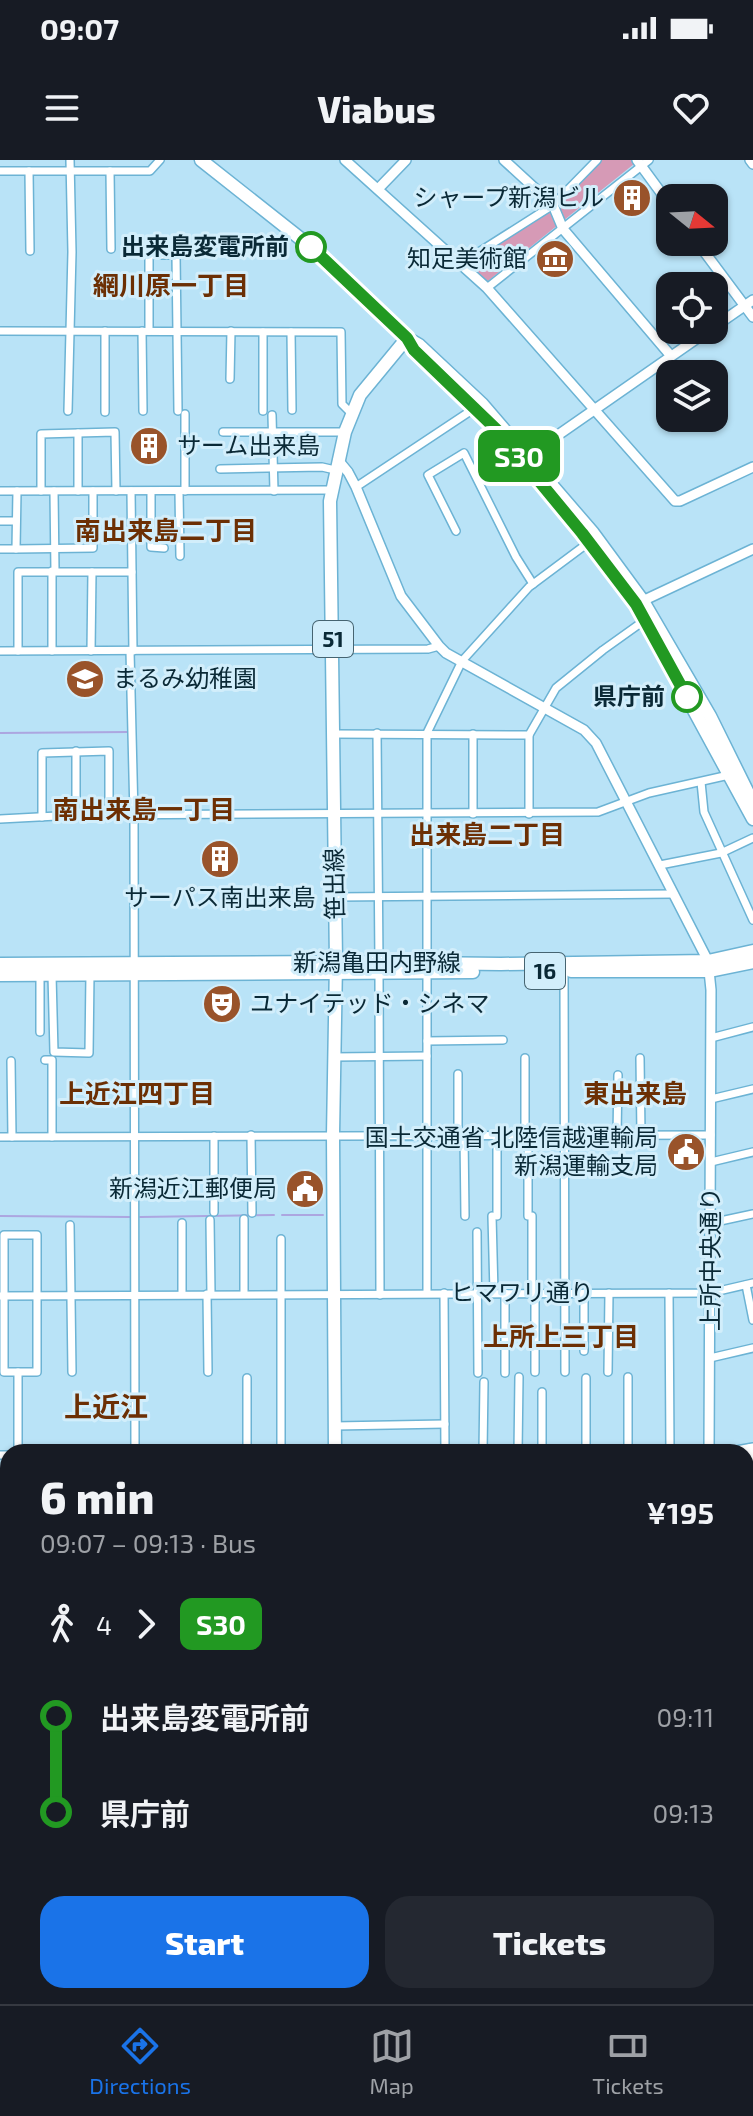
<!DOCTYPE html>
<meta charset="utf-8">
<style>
:root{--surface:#171b24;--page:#242831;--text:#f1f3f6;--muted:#9ea1a6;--line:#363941;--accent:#1a73e8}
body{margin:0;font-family:"Exo 2","Noto Sans JP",sans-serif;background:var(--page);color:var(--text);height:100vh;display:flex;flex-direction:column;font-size:30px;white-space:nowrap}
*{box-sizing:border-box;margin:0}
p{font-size:26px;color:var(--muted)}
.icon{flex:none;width:44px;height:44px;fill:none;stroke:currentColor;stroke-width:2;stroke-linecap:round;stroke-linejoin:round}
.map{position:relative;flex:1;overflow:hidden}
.details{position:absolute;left:0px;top:1284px;width:754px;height:560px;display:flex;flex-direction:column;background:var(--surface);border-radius:24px 24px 0 0;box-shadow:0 2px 6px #0004}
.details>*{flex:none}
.badge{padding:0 16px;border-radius:12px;font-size:28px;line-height:52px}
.needle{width:52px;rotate:108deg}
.fabs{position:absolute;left:656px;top:24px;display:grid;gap:16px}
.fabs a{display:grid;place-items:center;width:72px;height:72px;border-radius:16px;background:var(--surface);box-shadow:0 2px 6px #0004;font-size:40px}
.map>.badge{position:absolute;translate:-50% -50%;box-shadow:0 0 0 4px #fff}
.legs{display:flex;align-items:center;gap:12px;height:88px;padding:0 40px;font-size:26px}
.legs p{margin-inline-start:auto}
.summary{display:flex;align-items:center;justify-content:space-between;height:136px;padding:0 40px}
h1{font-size:44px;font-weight:800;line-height:60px}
.cta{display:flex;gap:16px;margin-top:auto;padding:16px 40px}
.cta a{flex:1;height:92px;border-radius:24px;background:var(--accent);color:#fff;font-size:32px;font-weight:800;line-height:92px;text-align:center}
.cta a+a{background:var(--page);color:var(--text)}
ul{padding:0 40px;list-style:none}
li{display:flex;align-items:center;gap:28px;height:96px;font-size:30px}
li i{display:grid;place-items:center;width:12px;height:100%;margin:0 10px;background:currentColor}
li i::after{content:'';width:20px;height:20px;margin:-10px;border:6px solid;border-radius:50%;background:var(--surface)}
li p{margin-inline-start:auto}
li:first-child i{background:linear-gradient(#0000 50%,currentColor 0)}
li:last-child i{background:linear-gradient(currentColor 50%,#0000 0)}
.status{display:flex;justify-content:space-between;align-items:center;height:56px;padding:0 40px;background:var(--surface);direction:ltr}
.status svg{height:22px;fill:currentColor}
header{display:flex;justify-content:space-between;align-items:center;height:104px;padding:0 40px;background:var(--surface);font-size:36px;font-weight:800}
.dock{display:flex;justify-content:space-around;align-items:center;height:112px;border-top:2px solid var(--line);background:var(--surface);font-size:22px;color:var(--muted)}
.dock a{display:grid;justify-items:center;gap:4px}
.dock .active{color:var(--accent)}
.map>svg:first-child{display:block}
.green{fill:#d69ab6}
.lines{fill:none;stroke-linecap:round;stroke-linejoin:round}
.stream{stroke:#aca6e0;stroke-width:2}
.minor-casing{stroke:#6cb3d4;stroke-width:10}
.tertiary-casing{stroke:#6cb3d4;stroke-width:12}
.primary-casing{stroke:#6cb3d4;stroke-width:15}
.trunk-casing{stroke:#6cb3d4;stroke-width:15}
.minor{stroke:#fff;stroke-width:7}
.tertiary{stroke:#fff;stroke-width:9}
.primary{stroke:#fff;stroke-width:12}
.trunk{stroke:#fff;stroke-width:12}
.rail{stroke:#507383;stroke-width:2;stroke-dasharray:16 8;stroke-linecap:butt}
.line-1-casing{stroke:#fff;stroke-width:18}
.line-1{stroke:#292;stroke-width:12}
.stop-1-dot{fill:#fff;stroke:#292;stroke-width:4}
.labels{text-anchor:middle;stroke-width:6;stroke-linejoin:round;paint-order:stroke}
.shield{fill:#d2eefb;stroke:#466471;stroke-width:2}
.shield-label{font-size:22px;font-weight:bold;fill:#0a2936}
.poi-label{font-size:24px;fill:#0a2936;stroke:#d2eefb;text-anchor:end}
.stop-label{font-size:24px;font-weight:bold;fill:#0a2936;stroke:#d2eefb;text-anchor:end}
.street-label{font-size:24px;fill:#0a2936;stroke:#d2eefb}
.neighbourhood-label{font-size:26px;font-weight:bold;fill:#6c2f04;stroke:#d2eefb}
.quarter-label{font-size:28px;font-weight:bold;fill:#6c2f04;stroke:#d2eefb}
</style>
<div class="status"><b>09:07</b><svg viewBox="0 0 49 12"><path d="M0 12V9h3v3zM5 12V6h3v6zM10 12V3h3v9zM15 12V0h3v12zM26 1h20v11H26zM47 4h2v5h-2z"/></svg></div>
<header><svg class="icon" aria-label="menu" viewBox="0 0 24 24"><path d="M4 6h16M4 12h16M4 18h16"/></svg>Viabus<svg class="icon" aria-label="heart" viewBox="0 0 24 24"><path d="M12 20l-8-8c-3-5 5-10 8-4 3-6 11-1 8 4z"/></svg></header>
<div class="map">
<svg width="753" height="1844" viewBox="0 0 753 1844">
<rect width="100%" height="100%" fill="#b9e3f7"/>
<polygon class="green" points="599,0 639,0 488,121 471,108 470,103"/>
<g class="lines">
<g class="stream">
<polyline points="0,573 128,572"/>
<polyline points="282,1055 323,1055"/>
<polyline points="0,1056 130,1057"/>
<polyline points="140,1057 274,1055"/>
<polyline points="138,1276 139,1290"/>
<polyline points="0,1375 8,1375"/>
<polyline points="0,1695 8,1695"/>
</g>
<g class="minor-casing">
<g id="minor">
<polyline points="0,11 150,11 160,0"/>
<polyline points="29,11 30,91"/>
<polyline points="110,11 111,89"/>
<polyline points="460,104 553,45 597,0"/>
<polyline points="487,128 649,0"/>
<polyline points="0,171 341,172 342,244 351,253"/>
<polyline points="142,171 143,251"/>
<polyline points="149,171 149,95 176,95 178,251"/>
<polyline points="263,172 263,251"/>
<polyline points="291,172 292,250"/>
<polyline points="230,219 231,171"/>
<polyline points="68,251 72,92 70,0"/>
<polyline points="105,252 105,171"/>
<polyline points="272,255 274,331"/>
<polyline points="223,272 345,272"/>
<polyline points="220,309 322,307 335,310"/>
<polyline points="356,327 475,248"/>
<polyline points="0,331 331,330"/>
<polyline points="41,331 41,274 115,272 116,331"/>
<polyline points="54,331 55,411"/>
<polyline points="78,331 78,273"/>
<polyline points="131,331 133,491"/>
<polyline points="151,331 151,387 164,388"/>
<polyline points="179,331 180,396"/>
<polyline points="185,331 185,254"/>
<polyline points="0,361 16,361"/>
<polyline points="456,371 428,315 464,293 516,397 533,424"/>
<polyline points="0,389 16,389 17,331"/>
<polyline points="16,389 93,388 93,331"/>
<polyline points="52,411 52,491"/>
<polyline points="0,491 428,489 439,486"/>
<polyline points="18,491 18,412 132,412"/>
<polyline points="91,491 92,412"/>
<polyline points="130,491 134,656 135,1292"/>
<polyline points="377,573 379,802"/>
<polyline points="334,574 529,575 556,528 603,490 645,460"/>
<polyline points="76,591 76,655"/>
<polyline points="701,622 704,652 753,760"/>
<polyline points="473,654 473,574"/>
<polyline points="529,654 529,575"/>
<polyline points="42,657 42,593 109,591 109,656"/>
<polyline points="0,659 76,655 598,652 649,633 729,615"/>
<polyline points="660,705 721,693 753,678"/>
<polyline points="336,737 674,734"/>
<polyline points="564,811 565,1212"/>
<polyline points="379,813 380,1135"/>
<polyline points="40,815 40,872"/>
<polyline points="52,815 54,892 89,893 90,814"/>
<polyline points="711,878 753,867"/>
<polyline points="427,881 503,880"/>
<polyline points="334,897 427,896"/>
<polyline points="525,898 525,975"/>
<polyline points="640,898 641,975"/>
<polyline points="45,900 52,900 52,977"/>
<polyline points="11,901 12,977"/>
<polyline points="711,939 753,929"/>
<polyline points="251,975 252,1053"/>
<polyline points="458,975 458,914"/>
<polyline points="464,975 465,1056"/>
<polyline points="497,976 497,1056"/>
<polyline points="617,976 618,915"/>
<polyline points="0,977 711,975"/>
<polyline points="711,1002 753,992"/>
<polyline points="214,1052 214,976"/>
<polyline points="492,1056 494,1133"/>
<polyline points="528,1056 528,975"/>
<polyline points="532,1056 532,1133"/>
<polyline points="244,1059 244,1134"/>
<polyline points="210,1060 211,1134"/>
<polyline points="711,1063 753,1054"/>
<polyline points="70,1065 72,1212"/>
<polyline points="477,1072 478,1213"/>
<rect x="4" y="1075" width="33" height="137"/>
<polyline points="281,1079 281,1292"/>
<polyline points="746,1125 753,1160"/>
<polyline points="427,1133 427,573 462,501 529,427 588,383"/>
<polyline points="444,1133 445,1292"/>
<polyline points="505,1133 505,1213"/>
<polyline points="535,1133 535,1212"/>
<polyline points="669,1133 670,1292"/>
<polyline points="182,1134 182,1063"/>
<polyline points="207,1134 208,1212"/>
<polyline points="0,1136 710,1133 753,1123"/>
<polyline points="584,1191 584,1133"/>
<polyline points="710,1198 753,1188"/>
<polyline points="18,1212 18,1292"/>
<polyline points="608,1212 609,1133"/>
<polyline points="247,1218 247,1292"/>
<polyline points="586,1218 586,1292"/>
<polyline points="335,1266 445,1264"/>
<polyline points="749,1288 753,1311"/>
<polyline points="424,1292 445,1291"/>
<polyline points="483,1292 484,1222"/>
<polyline points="518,1292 519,1217"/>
<polyline points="542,1292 542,1232"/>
<polyline points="628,1292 628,1217"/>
<polyline points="725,1292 753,1287"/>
<polyline points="0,1295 8,1295"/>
<polyline points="746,1365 753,1363"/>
<polyline points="0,1407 8,1419"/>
<polyline points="0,1445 8,1457"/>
<polyline points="746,1607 753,1606"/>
<polyline points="0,1617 8,1617"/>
<polyline points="746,1647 753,1646"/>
<polyline points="0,1775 8,1775"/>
<polyline points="135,1836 135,1844"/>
<polyline points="235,1836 239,1844"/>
<polyline points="259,1836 264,1844"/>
<polyline points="288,1836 288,1844"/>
<polyline points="550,1836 550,1844"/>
<polyline points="610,1836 610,1844"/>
<polyline points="648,1836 649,1844"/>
<polyline points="187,1844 187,1836"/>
<polyline points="448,1844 448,1836"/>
<polyline points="700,1844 700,1836"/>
</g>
</g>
<g class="tertiary-casing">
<g id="tertiary">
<polyline points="345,0 487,128 675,341 680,341 753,307"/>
<polyline points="504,0 553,45 563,69 671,196"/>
<polyline points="637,0 670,45"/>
<polyline points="750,0 753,4"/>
<polyline points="378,29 406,0"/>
<polyline points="697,82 753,157"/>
<polyline points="714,167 753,140"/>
<polyline points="525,298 709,170"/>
<polyline points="338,300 348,312 356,327 401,436 439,486 446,493 584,570 596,583 708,801 711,830 709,1292"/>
<polyline points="636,444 753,389"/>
<polyline points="0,1476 8,1478"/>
<polyline points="746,1521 753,1521"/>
<polyline points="746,1764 747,1844"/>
</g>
</g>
<g class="primary-casing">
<g id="primary">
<polyline points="0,804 336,802 501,804 708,801 753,791"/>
<polyline points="571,811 710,811 753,802"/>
<polyline points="0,815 473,812"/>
<polyline points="335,1292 333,975 336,802 330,341 345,272 360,235 407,178"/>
<polyline points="354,1836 355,1844"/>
</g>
</g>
<g class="trunk-casing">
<g id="trunk">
<polyline points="201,0 311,87 407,178 419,185 482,244 593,373 643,441 710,556 753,643"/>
<polyline points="572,361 615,416"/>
<polyline points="653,475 753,659"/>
</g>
</g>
<use href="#minor" class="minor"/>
<use href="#tertiary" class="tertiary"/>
<use href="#primary" class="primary"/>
<use href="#trunk" class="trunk"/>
<g class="rail">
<polyline points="0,1428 8,1440"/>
<polyline points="244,1836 248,1844"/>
</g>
</g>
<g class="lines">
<g class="line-1-casing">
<polyline id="line-1" points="311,87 407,178 414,190 497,270 582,373 636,444 687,537"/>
</g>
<use href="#line-1" class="line-1"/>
</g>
<defs>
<g id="building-disc" transform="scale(2)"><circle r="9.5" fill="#99532a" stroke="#d2eefb"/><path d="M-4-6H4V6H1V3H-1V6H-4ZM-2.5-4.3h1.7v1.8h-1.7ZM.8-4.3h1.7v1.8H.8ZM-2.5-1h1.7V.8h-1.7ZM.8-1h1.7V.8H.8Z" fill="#fff"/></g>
<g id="museum-disc" transform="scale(2)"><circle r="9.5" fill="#99532a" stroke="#d2eefb"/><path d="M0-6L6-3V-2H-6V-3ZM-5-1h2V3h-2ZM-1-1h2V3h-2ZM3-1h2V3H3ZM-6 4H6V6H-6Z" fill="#fff"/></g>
<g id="school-disc" transform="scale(2)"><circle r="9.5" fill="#99532a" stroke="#d2eefb"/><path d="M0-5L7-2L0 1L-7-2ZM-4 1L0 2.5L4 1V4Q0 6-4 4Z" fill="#fff"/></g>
<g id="theatre-disc" transform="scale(2)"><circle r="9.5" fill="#99532a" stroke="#d2eefb"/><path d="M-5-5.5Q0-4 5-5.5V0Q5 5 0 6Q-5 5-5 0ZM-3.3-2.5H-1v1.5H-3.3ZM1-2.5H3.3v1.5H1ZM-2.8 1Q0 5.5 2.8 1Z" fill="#fff"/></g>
<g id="civic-disc" transform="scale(2)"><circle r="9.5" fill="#99532a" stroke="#d2eefb"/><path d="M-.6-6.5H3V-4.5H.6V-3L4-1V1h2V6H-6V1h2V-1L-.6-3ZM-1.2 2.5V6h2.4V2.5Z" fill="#fff"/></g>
</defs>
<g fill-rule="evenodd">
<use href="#building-disc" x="632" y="38"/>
<use href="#museum-disc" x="555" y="99"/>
<use href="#building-disc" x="149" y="286"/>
<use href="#school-disc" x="85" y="519"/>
<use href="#building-disc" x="220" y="699"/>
<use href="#theatre-disc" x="222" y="844"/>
<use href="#civic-disc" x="686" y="992"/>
<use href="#civic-disc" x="305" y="1029"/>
</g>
<g class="stop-1-dot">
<circle cx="311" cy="87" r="14"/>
<circle cx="687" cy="537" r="14"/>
</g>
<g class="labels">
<g class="shield">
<rect x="313" y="461" width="40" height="36" rx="6"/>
<rect x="525" y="793" width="40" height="36" rx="6"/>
</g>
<g class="shield-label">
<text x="333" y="487">51</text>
<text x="545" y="819">16</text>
</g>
<g class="poi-label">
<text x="604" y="46">シャープ新潟ビル</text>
<text x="527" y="107">知足美術館</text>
<text x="177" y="294" text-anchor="start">サーム出来島</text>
<text x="113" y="527" text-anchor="start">まるみ幼稚園</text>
<text x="220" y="746" text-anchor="middle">サーパス南出来島</text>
<text x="250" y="852" text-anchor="start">ユナイテッド・シネマ</text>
<text x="658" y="986">国土交通省 北陸信越運輸局<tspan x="658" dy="28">新潟運輸支局</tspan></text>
<text x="277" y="1037">新潟近江郵便局</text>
</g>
<g class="stop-label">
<text x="289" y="95">出来島変電所前</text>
<text x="665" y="545">県庁前</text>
</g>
<g class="street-label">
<text transform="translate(335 724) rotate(-91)" y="8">笹出線</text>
<text x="377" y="811">新潟亀田内野線</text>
<text transform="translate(711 1099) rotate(-90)" y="8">上所中央通り</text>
<text x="522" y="1141">ヒマワリ通り</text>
</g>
<g class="neighbourhood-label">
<text x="171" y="135">網川原一丁目</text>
<text x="166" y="380">南出来島二丁目</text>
<text x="144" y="659">南出来島一丁目</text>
<text x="487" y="684">出来島二丁目</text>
<text x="137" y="943">上近江四丁目</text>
<text x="635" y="943">東出来島</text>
<text x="561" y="1186">上所上三丁目</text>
</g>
<g class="quarter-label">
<text x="106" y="1257">上近江</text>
</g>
</g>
</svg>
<div class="fabs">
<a><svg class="needle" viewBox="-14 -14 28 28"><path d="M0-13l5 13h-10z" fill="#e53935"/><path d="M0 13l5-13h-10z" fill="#9ea1a6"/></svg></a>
<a><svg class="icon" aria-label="locate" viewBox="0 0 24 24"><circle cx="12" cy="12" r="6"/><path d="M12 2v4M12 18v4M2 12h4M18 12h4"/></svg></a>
<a><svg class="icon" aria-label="layers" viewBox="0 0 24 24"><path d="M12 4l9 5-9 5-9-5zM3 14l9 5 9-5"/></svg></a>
</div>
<b class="badge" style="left:519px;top:296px;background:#292;color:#fff">S30</b>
<section class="details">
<div class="summary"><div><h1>6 min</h1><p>09:07 – 09:13 · Bus</p></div><b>¥195</b></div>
<div class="legs"><svg class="icon" aria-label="walk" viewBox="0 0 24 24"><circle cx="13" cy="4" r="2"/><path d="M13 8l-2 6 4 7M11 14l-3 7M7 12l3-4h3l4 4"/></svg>4<svg class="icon" aria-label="forward" viewBox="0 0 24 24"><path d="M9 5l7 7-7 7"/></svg><b class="badge" style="background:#292;color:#fff">S30</b></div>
<ul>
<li><i style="color:#292"></i><b>出来島変電所前</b><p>09:11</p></li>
<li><i style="color:#292"></i><b>県庁前</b><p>09:13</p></li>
</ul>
<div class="cta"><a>Start</a><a>Tickets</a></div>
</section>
</div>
<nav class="dock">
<a class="active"><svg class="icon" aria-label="directions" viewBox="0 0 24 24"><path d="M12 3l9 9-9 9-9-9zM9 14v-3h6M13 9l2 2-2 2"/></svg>Directions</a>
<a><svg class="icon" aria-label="map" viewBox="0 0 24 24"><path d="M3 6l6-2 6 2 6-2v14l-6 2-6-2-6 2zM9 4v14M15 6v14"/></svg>Map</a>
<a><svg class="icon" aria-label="tickets" viewBox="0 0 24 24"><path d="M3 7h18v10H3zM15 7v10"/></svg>Tickets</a>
</nav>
